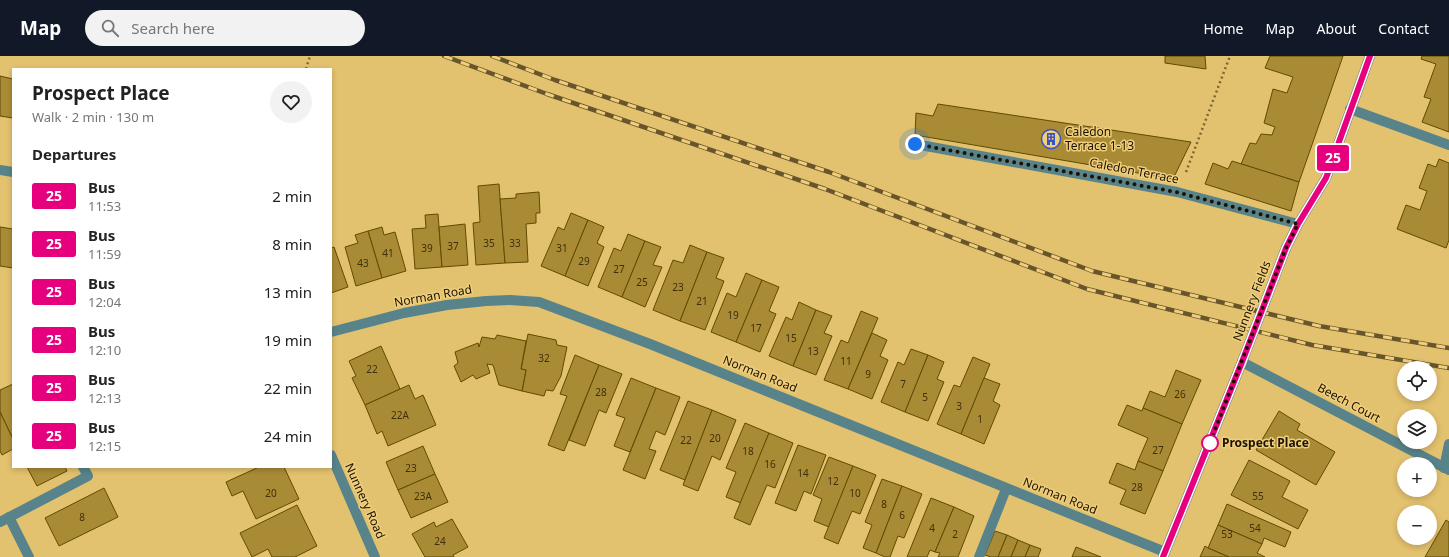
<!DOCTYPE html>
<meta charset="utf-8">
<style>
:root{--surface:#fff;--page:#f2f2f2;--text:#222;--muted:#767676;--accent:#111827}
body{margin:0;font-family:"Noto Sans",sans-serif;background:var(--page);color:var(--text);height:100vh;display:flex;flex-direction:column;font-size:15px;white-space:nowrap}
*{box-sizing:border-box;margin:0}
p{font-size:13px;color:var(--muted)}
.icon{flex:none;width:22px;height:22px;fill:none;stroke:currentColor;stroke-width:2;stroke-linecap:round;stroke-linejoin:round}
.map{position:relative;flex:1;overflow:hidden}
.details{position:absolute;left:12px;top:12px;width:320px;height:400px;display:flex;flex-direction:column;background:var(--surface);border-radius:0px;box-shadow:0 2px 6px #0003}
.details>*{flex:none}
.badge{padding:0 8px;border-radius:3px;font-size:14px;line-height:26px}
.tools{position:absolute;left:1397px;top:305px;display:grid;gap:8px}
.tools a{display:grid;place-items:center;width:40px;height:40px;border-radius:50%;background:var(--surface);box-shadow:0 2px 6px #0003;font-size:20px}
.you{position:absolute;width:20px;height:20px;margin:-10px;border:3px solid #fff;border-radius:50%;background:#1a73e8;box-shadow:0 0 0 6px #1a73e833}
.map>.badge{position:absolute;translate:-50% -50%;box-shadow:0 0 0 2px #fff}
h2{padding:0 20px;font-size:15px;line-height:36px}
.round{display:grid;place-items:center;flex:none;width:42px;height:42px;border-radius:21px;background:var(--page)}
.head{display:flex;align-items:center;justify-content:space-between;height:68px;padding:0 20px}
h1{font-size:19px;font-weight:700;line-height:30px}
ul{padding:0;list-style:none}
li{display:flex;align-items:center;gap:12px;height:48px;padding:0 20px}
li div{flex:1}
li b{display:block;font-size:15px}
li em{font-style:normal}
li .badge{min-width:44px;font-weight:700;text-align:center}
header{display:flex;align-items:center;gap:24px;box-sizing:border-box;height:56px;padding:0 20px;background:var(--accent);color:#fff}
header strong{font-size:19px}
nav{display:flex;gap:22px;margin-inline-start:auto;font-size:14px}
.search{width:280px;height:36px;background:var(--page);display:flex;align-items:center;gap:10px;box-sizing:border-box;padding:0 14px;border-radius:22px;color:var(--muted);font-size:15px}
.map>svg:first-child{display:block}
.building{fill:#a98a35;stroke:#614b00}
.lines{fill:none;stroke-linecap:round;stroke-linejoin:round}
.path{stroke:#7b6635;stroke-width:2.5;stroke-dasharray:2 3;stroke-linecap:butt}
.minor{stroke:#58838a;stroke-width:10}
.rail-casing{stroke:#68552b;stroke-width:4.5}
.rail{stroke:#efce7c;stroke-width:3;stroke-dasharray:9;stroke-linecap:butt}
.minor-bridge{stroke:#58838a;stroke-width:10}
.line-casing{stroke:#fff;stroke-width:9}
.line{stroke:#e6007e;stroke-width:6}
.walk{stroke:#1c1200;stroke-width:4;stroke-dasharray:0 7.2}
.stop-dot{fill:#fff;stroke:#e6007e;stroke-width:2}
.labels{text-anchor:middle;stroke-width:3;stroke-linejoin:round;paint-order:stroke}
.number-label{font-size:10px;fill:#3f300d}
.poi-label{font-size:12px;fill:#1c1200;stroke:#efce7c;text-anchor:start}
.street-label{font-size:12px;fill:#1c1200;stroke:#efce7c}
.stop-label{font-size:12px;font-weight:bold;fill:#1c1200;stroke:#efce7c;text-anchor:start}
</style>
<header>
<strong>Map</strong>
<div class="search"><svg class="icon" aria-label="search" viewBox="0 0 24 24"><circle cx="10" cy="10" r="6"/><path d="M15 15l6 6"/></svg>Search here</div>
<nav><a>Home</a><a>Map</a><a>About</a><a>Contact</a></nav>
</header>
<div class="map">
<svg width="1449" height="501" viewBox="0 0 1449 501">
<rect width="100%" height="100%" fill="#e2c16f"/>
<g class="building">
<polygon points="1165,0 1205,0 1206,13 1165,7"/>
<polygon points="1270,0 1343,0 1299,126 1241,108 1250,87 1256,88 1261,78 1272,79 1275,71 1264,67 1273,33 1287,37 1293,21 1265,12"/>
<polygon points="1422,0 1449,0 1449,76 1422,66 1431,43 1424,41 1436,8 1421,3"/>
<polygon points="0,20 13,23 13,62 0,60"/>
<polygon points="938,48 1191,86 1173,123 915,79 916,57 933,60"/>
<polygon points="1439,103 1449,107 1449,184 1446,192 1397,173 1406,149 1420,154 1427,135 1419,132 1428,108 1436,111"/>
<polygon points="1232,105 1299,126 1291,155 1205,128 1213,107 1228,113"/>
<polygon points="499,128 505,207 476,209 473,167 480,166 478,130"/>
<polygon points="539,136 540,157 536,157 536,167 526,168 528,206 505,207 500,143 516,142 516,138"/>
<polygon points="571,157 588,164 565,220 541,210 558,171 564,174"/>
<polygon points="438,158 442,211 415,213 412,173 426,172 425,159"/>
<polygon points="588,164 604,171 597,187 604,191 588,230 565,220"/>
<polygon points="465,168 468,209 442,211 439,171"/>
<polygon points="0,171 13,173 13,212 0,210"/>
<polygon points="382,171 384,179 395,176 406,215 382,222 368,175"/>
<polygon points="368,175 382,222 356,230 345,191 358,187 355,179"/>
<polygon points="628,178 645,185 622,241 598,231 614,192 621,195"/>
<polygon points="645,185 661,191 653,209 662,211 645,251 622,241"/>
<polygon points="690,189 707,196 680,265 653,254 673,204 683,207"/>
<polygon points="334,191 348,231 331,237 331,192"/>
<polygon points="707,196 724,202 716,222 724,225 705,274 680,265"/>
<polygon points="746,217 762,224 736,286 711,276 727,237 736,241"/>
<polygon points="762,224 779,231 769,255 776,258 760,296 736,286"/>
<polygon points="799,246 816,254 793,310 769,300 786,261 792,264"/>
<polygon points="816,254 832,260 824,277 832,280 816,319 793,310"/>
<polygon points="861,255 878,262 848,333 824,324 841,284 848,287"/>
<polygon points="872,277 887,284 880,300 888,304 872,343 848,333"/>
<polygon points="528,278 556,284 557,289 567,291 561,320 553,335 546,334 544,340 522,335 526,314 521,313"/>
<polygon points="497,279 526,285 521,313 526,314 522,335 499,329 493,309 487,308 490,317 476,323 473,319 461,326 454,310 458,307 455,296 478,287 479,291 482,281 495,283"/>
<polygon points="381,290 400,333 365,349 352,322 356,320 349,305"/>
<polygon points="911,293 928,299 905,356 881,346 898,306 904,309"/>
<polygon points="575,299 599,309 564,395 548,389 567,340 560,338"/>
<polygon points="928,299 944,306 937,323 944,326 928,365 905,356"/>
<polygon points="973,301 990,308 961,378 937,368 954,329 960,331"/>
<polygon points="599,309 622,318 606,357 599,354 585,390 569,384"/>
<polygon points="1176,314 1201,324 1182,368 1143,352 1150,335 1165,341"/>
<polygon points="631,322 656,332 630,396 614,390 625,362 616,359"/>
<polygon points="984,322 1000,328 993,345 1000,349 984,388 961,378"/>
<polygon points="13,328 13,383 0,356 0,334"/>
<polygon points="409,329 415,343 423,339 436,369 388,390 382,375 377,378 365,349"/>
<polygon points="656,332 680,341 665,379 656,375 649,393 656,395 645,423 623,414"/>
<polygon points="688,345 712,354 685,424 660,414"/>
<polygon points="1127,349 1142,355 1143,352 1182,368 1163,415 1138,405 1148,382 1118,369"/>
<polygon points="712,354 736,364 720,404 712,400 698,435 683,429"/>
<polygon points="1279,355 1300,368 1297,374 1335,396 1316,429 1256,394"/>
<polygon points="0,356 13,383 13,393 2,399 0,395"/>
<polygon points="745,367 769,377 741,447 726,441 736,416 726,412"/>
<polygon points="769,377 793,387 775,432 767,429 750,469 734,462"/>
<polygon points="798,389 826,399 811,438 804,435 796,455 775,447"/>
<polygon points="423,390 435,418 398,434 386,406"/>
<polygon points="829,401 853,410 829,471 814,465 822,443 813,439"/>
<polygon points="1249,404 1290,425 1282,441 1308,454 1298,473 1231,439"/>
<polygon points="1138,405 1163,415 1145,458 1120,448 1126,434 1109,427 1117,407 1135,414"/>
<polygon points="853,410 876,419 860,458 852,455 838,488 824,482"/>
<polygon points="27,411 65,411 67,415 37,430"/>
<polygon points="259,411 284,411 299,443 256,463 243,435 232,440 226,426"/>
<polygon points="435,418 448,446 411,462 398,434"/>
<polygon points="882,423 902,430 876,497 863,492 872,469 865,466"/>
<polygon points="902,430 922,438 904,482 898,480 890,501 885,501 876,497"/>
<polygon points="104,432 118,461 59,490 45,462"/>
<polygon points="931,442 954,451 935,496 930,494 927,501 907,501"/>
<polygon points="1227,448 1291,476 1285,491 1264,482 1262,488 1218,469"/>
<polygon points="297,449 317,490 295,501 272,501 268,493 252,501 240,477"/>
<polygon points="954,451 974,460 958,501 938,501 940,497 935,496"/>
<polygon points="452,463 468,491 453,499 454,501 425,501 412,478 434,466 436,471"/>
<polygon points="1446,464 1449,466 1449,501 1425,501"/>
<polygon points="1218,469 1262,488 1257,497 1265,501 1229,501 1208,492"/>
<polygon points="995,475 1007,479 998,501 991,501 985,499"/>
<polygon points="1007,479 1018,484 1011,501 998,501"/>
<polygon points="1018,484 1030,489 1025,501 1011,501"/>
<polygon points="1030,489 1041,493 1038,501 1025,501"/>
<polygon points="1205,490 1208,492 1229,501 1200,501"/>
<polygon points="1076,491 1101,501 1072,501"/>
</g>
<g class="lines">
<g class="path">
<polyline points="306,13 310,0"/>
<polyline points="1186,116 1230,0"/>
</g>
<g class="minor">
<polyline points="1350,53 1449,89"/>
<polyline points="915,88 1177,136 1298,168"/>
<polyline points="0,114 13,116"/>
<polyline points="1286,192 1298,168 1326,122 1370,0"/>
<polyline points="331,276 404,257 447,249 486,245 510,244 539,246 650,288 1165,496"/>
<polyline points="331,399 375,501"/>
<polyline points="1444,412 1449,388"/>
<polyline points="9,461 29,501"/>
<polyline points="0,466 88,420 83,411"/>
<polyline points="979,501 1006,433"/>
<polyline points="1163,501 1242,306 1449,414"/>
</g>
<g class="rail-casing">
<g id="rail">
<polyline points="444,0 547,38 825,133 1087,233 1312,289 1449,312"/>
<polyline points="492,0 555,24 829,116 1092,215 1319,270 1449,292"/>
</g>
</g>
<use href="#rail" class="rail"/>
<polyline class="minor-bridge" points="1242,306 1286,192"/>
</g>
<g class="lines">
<g class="line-casing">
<polyline id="line" points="1163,501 1242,306 1286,192 1298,168 1326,122 1370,0"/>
</g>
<use href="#line" class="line"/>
<polyline class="walk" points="915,88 1176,136 1298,168 1286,192 1207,394 1210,387"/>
</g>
<defs>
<g id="building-ring" transform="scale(1)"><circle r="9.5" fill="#efce7c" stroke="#3753c4" stroke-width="1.5"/><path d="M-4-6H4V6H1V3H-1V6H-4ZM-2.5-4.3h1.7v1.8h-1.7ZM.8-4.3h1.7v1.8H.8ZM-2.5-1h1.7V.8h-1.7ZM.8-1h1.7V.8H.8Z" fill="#3753c4"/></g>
</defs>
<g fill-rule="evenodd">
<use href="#building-ring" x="1051" y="83"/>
</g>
<circle class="stop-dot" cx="1210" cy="387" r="8"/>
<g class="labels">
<g class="number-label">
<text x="489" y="191">35</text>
<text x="515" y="191">33</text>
<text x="453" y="194">37</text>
<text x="427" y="196">39</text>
<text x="562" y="196">31</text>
<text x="388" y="201">41</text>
<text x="584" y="209">29</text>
<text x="363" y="211">43</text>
<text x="619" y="217">27</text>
<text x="642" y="230">25</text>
<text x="678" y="235">23</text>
<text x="702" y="249">21</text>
<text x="733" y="263">19</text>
<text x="756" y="276">17</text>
<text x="791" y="286">15</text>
<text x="813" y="299">13</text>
<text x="544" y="306">32</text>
<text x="846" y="309">11</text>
<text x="372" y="317">22</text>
<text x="868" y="322">9</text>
<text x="903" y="332">7</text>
<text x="601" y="340">28</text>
<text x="1180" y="342">26</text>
<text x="925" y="345">5</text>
<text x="959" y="354">3</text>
<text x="400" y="363">22A</text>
<text x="980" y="367">1</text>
<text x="715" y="386">20</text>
<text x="686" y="388">22</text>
<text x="1158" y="398">27</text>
<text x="748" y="399">18</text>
<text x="770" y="412">16</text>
<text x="411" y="416">23</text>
<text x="803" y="421">14</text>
<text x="833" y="429">12</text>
<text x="1137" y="435">28</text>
<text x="271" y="441">20</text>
<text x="855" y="441">10</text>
<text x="423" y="444">23A</text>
<text x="1258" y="444">55</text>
<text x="884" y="452">8</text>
<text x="902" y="463">6</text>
<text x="82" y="465">8</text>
<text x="932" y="476">4</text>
<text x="1255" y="476">54</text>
<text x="955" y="482">2</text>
<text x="1227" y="482">53</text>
<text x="440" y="489">24</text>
</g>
<g class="poi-label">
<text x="1065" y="80">Caledon<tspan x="1065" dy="14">Terrace 1-13</tspan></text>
</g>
<g class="street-label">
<text transform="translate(1134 115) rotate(11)" y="4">Caledon Terrace</text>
<text transform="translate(433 240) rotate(-10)" y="4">Norman Road</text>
<text transform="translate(1252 245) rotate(-69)" y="4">Nunnery Fields</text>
<text transform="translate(760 318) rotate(22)" y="4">Norman Road</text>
<text transform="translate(1349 347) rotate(28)" y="4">Beech Court</text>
<text transform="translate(1060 440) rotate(22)" y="4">Norman Road</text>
<text transform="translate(365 445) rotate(66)" y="4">Nunnery Road</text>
</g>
<g class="stop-label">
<text x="1222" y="391">Prospect Place</text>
</g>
</g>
</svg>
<div class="tools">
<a><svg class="icon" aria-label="locate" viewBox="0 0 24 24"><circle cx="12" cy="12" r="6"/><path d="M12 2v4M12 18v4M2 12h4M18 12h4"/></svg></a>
<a><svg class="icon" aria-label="layers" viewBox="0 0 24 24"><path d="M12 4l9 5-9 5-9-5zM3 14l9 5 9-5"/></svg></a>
<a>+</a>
<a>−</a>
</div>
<div class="you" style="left:915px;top:88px"></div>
<b class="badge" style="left:1333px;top:102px;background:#e6007e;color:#fff">25</b>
<section class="details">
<div class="head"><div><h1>Prospect Place</h1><p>Walk · 2 min · 130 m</p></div><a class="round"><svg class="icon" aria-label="heart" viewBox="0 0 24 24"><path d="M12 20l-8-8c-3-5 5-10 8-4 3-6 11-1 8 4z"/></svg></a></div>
<h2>Departures</h2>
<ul>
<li><span class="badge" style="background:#e6007e;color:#fff">25</span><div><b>Bus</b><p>11:53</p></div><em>2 min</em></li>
<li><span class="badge" style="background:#e6007e;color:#fff">25</span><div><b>Bus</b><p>11:59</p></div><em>8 min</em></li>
<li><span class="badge" style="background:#e6007e;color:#fff">25</span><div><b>Bus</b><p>12:04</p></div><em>13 min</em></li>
<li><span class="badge" style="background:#e6007e;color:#fff">25</span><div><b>Bus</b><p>12:10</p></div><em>19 min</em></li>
<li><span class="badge" style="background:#e6007e;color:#fff">25</span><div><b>Bus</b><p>12:13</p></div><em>22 min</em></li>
<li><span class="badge" style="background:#e6007e;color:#fff">25</span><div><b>Bus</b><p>12:15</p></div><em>24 min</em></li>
</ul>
</section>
</div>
